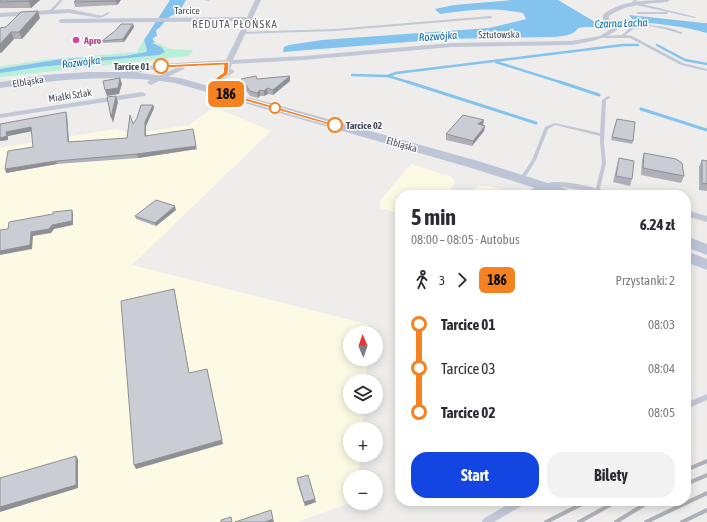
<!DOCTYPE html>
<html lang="pl">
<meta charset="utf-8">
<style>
:root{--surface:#fff;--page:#f2f2f3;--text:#2b2b33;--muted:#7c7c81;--accent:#1345e2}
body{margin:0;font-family:"Asap Condensed",sans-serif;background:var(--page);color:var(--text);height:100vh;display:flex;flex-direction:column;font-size:15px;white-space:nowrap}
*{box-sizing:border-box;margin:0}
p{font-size:13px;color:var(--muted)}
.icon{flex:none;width:22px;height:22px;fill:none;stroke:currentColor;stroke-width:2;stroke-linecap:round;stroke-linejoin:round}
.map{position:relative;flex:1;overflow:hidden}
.panel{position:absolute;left:395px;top:190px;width:296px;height:316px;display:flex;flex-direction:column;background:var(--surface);border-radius:16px;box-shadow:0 2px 10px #0003}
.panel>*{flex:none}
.badge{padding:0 8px;border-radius:6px;font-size:14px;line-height:26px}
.needle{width:26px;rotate:358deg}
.buttons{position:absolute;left:343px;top:326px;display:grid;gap:8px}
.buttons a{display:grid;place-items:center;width:40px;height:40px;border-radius:50%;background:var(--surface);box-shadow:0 2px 10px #0003;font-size:20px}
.map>.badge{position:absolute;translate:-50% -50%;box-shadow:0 0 0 2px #fff}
.legs{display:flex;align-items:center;gap:6px;height:44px;padding:0 16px;font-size:13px}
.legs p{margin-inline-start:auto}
.head{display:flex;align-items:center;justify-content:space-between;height:68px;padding:0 16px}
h1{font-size:22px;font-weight:700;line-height:30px}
.cta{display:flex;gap:8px;margin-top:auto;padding:8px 16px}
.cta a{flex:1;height:46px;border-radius:16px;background:var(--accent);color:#fff;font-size:16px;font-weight:700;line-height:46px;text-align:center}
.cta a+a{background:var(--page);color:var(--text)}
ul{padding:0 16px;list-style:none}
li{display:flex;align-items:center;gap:14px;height:44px;font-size:15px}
li i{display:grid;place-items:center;width:6px;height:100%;margin:0 5px;background:currentColor}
li i::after{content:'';width:10px;height:10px;margin:-5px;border:3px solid;border-radius:50%;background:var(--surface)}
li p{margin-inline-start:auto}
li:first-child i{background:linear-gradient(#0000 50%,currentColor 0)}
li:last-child i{background:linear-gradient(currentColor 50%,#0000 0)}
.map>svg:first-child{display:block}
.commercial{fill:#fcfae4}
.green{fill:#b8efd8}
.water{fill:#84c3ee}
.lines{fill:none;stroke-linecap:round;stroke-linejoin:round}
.stream-far1{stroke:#84c3ee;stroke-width:2.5}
.stream{stroke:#84c3ee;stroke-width:3}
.service{fill:#c2c8d5;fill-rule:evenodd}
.minor{fill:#c2c8d5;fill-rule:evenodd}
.secondary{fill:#bec5d7;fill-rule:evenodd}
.rail{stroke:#aeb0b7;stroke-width:4}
.wall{fill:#afb0b7}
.shaded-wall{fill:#8e9095}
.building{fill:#cbcdd5;stroke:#8e9095}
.line-1{fill:#f58220;stroke:#fff}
.hotel-dot{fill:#d1479c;stroke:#fff;stroke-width:1.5}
.stop-1-dot{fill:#fff;stroke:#f58220;stroke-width:2}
.labels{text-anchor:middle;stroke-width:3;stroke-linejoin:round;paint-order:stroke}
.far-street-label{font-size:10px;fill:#444c5a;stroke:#fff}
.far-hotel-label{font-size:10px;font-weight:bold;fill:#b23c85;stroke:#fff;text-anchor:start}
.far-stop-label{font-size:10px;font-weight:bold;fill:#444c5a;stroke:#fff;text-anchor:end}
.far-water-label{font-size:11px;font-style:italic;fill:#0868aa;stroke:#fff}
.far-neighbourhood-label{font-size:11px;letter-spacing:1px;fill:#595b62;stroke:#fff}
</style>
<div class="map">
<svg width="707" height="522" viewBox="0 0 707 522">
<rect width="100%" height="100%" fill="#efedec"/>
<g class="commercial">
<polygon points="214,107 271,131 132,265 370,325 369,333 350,333 350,359 367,359 366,381 350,381 350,407 364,407 362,429 350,429 350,455 360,455 358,477 350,477 350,503 297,522 0,522 0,148 116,129 132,134 189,125"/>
<polygon points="411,164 452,177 455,182 448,195 400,195 400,208 398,208 394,212 380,208 380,201"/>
<polygon points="478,186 490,186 516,195 466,195"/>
</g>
<g class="green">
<polygon points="144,40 147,50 146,52 125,56 61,59 0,69 0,67 3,66 43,60 137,52"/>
<polygon points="155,42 170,49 192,50 193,51 188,56 0,77 0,73 40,67 159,55 161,47 152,43"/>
</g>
<g class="water">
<path d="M 170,0 L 186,0 L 178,14 C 167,14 165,25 156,30 L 157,36 L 153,38 L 153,40 L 155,42 L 152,43 L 161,47 L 165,52 L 159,55 L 40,67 L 0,73 L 0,69 L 61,59 L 125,56 L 146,52 L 147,50 L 144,40 Z"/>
<path d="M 512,0 L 558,0 L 595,22 L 632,19 L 629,15 L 704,23 L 707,23 L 707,33 C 680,25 627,18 602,26 C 595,28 586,26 578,28 C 573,36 563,36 554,37 L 445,39 L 283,52 L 284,47 L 289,45 L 322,40 L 489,28 L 526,19 L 523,13 C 492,7 471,10 440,14 L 435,9 L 454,5 Z"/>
</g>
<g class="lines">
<g class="stream-far1">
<polyline points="657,45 685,60 707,64"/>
<polyline points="496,62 563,83"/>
<polyline points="352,75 388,76 396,73 623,45 638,45"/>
<polyline points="388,76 411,83"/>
</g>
<g class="stream">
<polyline points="408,82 536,123"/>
<polyline points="560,82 599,95"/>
<polyline points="641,109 707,130"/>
</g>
<g class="service">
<polygon points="60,0 63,0 51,13 49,13 49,11"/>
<polygon points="203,0 210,0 209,1"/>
<polygon points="634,0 637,0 635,2 638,3 696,17 695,18 636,5 632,2"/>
<polygon points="108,12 110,13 103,17 101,16"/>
<polygon points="638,12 667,12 668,13 667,14 637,14 637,12"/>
<polygon points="491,16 492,17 492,18 335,31 242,34 240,33 242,32 335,29"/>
<path d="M 643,25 C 656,25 671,27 683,33 L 681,34 C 667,30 647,22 633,29 C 630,31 627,34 625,35 L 632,36 L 683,63 L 707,69 L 707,71 L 681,65 L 630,38 L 606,38 L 600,37 L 602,36 L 622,35 L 630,28 L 636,26 Z"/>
<polygon points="608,96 611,97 606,100 604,143 606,163 599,193 597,193 595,192 602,163 600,143 600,136 555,125 548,129 536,160 524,179 520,179 520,178 532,160 545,127 555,123 600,133 602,100"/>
<polygon points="707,394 707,400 686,409 686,403"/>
<polygon points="514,501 526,501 525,504 494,522 482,522 483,519"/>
</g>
<g class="minor">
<path d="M 255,0 L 261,0 L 233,60 L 304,56 L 451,43 L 571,41 L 600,36 L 611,29 L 603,19 L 603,15 C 620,0 648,0 670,0 L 667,2 C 647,4 626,4 609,16 L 609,19 L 617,28 L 617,30 C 602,40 589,42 571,45 L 451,47 L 304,60 L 232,64 L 230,69 L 234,70 L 234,72 L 220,82 L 215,92 L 212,92 L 208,90 C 211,82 215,77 223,73 L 225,64 L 185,67 L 184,69 L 151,85 L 147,83 L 148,81 L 178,67 L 160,68 L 127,75 L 123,73 L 127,71 L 160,64 L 226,60 L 245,21 L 61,23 L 58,21 L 61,19 L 247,17 Z"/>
<polygon points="69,9 103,16 100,18 69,13 0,17 0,13"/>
<polygon points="142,92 146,94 145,96 0,118 0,114"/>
<path d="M 552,182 C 574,181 594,188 615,193 L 617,195 L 600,195 L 581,190 L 562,187 L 545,190 L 531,195 L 526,192 L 538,186 Z"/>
<polygon points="686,210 707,216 707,222 686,216"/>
</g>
<g class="secondary">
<path d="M 88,72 L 131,72 L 180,78 L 478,161 L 576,192 L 578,195 L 557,195 L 468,167 L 175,83 C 116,74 59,79 0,88 L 0,82 L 44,75 Z"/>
<polygon points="686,236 707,244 707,255 686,247"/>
<polygon points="686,251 707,259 707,270 686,262"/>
</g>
<g class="rail">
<polyline points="686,470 707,461"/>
<polyline points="686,484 707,475"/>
<polyline points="546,522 588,501"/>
<polyline points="579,522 617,501"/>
<polyline points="616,522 650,501"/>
<polyline points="646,522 707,493"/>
<polyline points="682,522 707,510"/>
</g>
</g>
<g class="wall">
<polygon points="0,0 40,0 31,8 0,8"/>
<polygon points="76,0 121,0 117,5 75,7 74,2"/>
<polygon points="40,18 22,39 14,39 1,53 0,53 0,28 6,27"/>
<polygon points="133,24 134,27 124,42 103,43 102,41 115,31"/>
<polygon points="241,79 257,79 290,81 273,95 268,94 264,96 260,96 258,98 250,96 241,84"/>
<polygon points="153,105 154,108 146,126 146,136 197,149 138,158 57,164 6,173 33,147 32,131 8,136 8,140 0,141 0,124 67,115 69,142 127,138 133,124"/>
<polygon points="617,119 633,141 632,144 611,140"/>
<polygon points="483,125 485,126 484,131 472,146 446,140 446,134"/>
<polygon points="644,153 684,176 681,183 641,175 642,160"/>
<polygon points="619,158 632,179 630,186 613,182 617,165"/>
<polygon points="702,160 707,161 707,191 699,190 699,167"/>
<polygon points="176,210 156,226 136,219 135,216"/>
<polygon points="297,478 315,499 316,502 305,506 297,482"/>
</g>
<g class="shaded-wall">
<polygon points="31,0 40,0 31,8 29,1"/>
<polygon points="116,0 121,0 117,5 116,1"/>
<polygon points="38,11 40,18 22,39 19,32"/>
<polygon points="133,24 134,27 124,42 123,39"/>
<polygon points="11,32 14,39 1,53 0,50 0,44"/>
<polygon points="290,76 290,81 273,95 273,90"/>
<polygon points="120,78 122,84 119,94 107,96 105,90"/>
<polygon points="267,88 268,94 264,96 264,91"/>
<polygon points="260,90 260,96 258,98 257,93"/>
<polygon points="116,96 118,102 113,123 111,117"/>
<polygon points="153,105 154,108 146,126 146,139 145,136 145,122"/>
<polygon points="66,112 67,115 69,146 68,142"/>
<polygon points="484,120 483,125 478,124"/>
<polygon points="485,126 484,131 472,146 473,141"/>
<polygon points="31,127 33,131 8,136 8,140 0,141 0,138 6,132"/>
<polygon points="196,146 197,149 138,158 137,154"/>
<polygon points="56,161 57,164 6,173 5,169"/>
<polygon points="175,206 176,210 156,226 155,223"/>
<polygon points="72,210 73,214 73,225 54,229 51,233 33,236 32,249 0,255 0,251 31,232 52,225"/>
<polygon points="174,289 175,293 190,378 189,373"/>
<polygon points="207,369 223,444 136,469 134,465"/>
<polygon points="76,456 78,459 78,488 0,512 0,507"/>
<polygon points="315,499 316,502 305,506 304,502"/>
<polygon points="273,519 274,522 265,522"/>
</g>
<g class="building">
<polygon points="0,0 31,0 29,1 0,2"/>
<polygon points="76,0 116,0 116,1 74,2"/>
<polygon points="38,11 19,32 11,32 0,44 0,28 6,27 21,12"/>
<polygon points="121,24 133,24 123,39 102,41 115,31"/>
<polygon points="256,76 257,79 290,76 273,90 267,88 264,91 260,90 257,93 250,91 241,79"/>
<polygon points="120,78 118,88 105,90 103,81"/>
<polygon points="116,96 111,117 107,97"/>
<polygon points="141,105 153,105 145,122 145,136 193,129 196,146 137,154 56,161 5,169 8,151 33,147 31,127 6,132 7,136 0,138 0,124 66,112 68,142 127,138 130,115 133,124 137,118"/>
<polygon points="463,115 484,120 478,124 485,126 473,141 446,134"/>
<polygon points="617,119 635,122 633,141 612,137"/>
<polygon points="644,153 676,159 682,163 684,176 643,168"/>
<polygon points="619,158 634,161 632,179 616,176"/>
<polygon points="702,160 707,161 707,184 702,183"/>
<polygon points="156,200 175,206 155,223 135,216"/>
<polygon points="72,210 72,221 52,225 49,229 31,232 30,245 0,251 0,230 8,229 9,222 53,214 53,212"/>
<polygon points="174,289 189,373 207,369 222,440 134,465 121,301"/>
<polygon points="76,456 76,485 0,507 0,478"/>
<polygon points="308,475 315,499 304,502 297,478"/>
<polygon points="271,510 273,519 265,522 235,522"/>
<polygon points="231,517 232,522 221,522 221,520"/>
</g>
<path class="line-1" d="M 229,62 L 228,74 C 222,79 217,80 215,89 L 338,125 L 333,126 L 211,91 C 210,83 216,77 223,73 L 224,65 L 161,68 L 159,66 L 161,65 Z"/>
<circle class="hotel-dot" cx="76" cy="40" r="4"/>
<g class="stop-1-dot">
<circle cx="161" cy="66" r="7"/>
<circle cx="275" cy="108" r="5"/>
<circle cx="335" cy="125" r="7"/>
</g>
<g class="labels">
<g class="far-street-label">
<text x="187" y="14">Tarcice</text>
<text transform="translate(499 34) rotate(-1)" y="4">Sztutowska</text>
<text transform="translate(28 81) rotate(-9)" y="4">Elbląska</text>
<text transform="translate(70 95) rotate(-9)" y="4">Miałki Szlak</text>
<text transform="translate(402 144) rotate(16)" y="4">Elbląska</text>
</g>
<g class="far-hotel-label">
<text x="84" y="44">Apro</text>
</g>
<g class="far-stop-label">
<text x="150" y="70">Tarcice 01</text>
<text x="346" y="129" text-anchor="start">Tarcice 02</text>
</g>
<g class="far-water-label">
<text transform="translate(621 23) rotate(-2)" y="4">Czarna Łacha</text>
<text transform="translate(438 36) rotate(-4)" y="4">Rozwójka</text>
<text transform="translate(81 62) rotate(-7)" y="4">Rozwójka</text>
</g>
<g class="far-neighbourhood-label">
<text x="235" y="28">REDUTA PŁOŃSKA</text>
</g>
</g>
</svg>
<div class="buttons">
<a><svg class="needle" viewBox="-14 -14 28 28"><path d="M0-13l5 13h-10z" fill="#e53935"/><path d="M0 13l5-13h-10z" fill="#7c7c81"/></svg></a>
<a><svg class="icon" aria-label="layers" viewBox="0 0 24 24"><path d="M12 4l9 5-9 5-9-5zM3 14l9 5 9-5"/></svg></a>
<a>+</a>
<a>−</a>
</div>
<b class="badge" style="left:226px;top:94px;background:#f58220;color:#111">186</b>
<section class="panel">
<div class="head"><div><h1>5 min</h1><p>08:00 – 08:05 · Autobus</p></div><b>6.24 zł</b></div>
<div class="legs"><svg class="icon" aria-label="walk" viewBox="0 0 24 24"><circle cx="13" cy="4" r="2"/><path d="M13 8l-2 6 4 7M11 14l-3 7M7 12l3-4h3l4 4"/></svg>3<svg class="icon" aria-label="forward" viewBox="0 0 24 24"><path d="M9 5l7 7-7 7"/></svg><b class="badge" style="background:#f58220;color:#111">186</b><p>Przystanki: 2</p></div>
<ul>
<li><i style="color:#f58220"></i><b>Tarcice 01</b><p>08:03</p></li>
<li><i style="color:#f58220"></i><span>Tarcice 03</span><p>08:04</p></li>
<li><i style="color:#f58220"></i><b>Tarcice 02</b><p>08:05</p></li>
</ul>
<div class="cta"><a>Start</a><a>Bilety</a></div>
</section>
</div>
